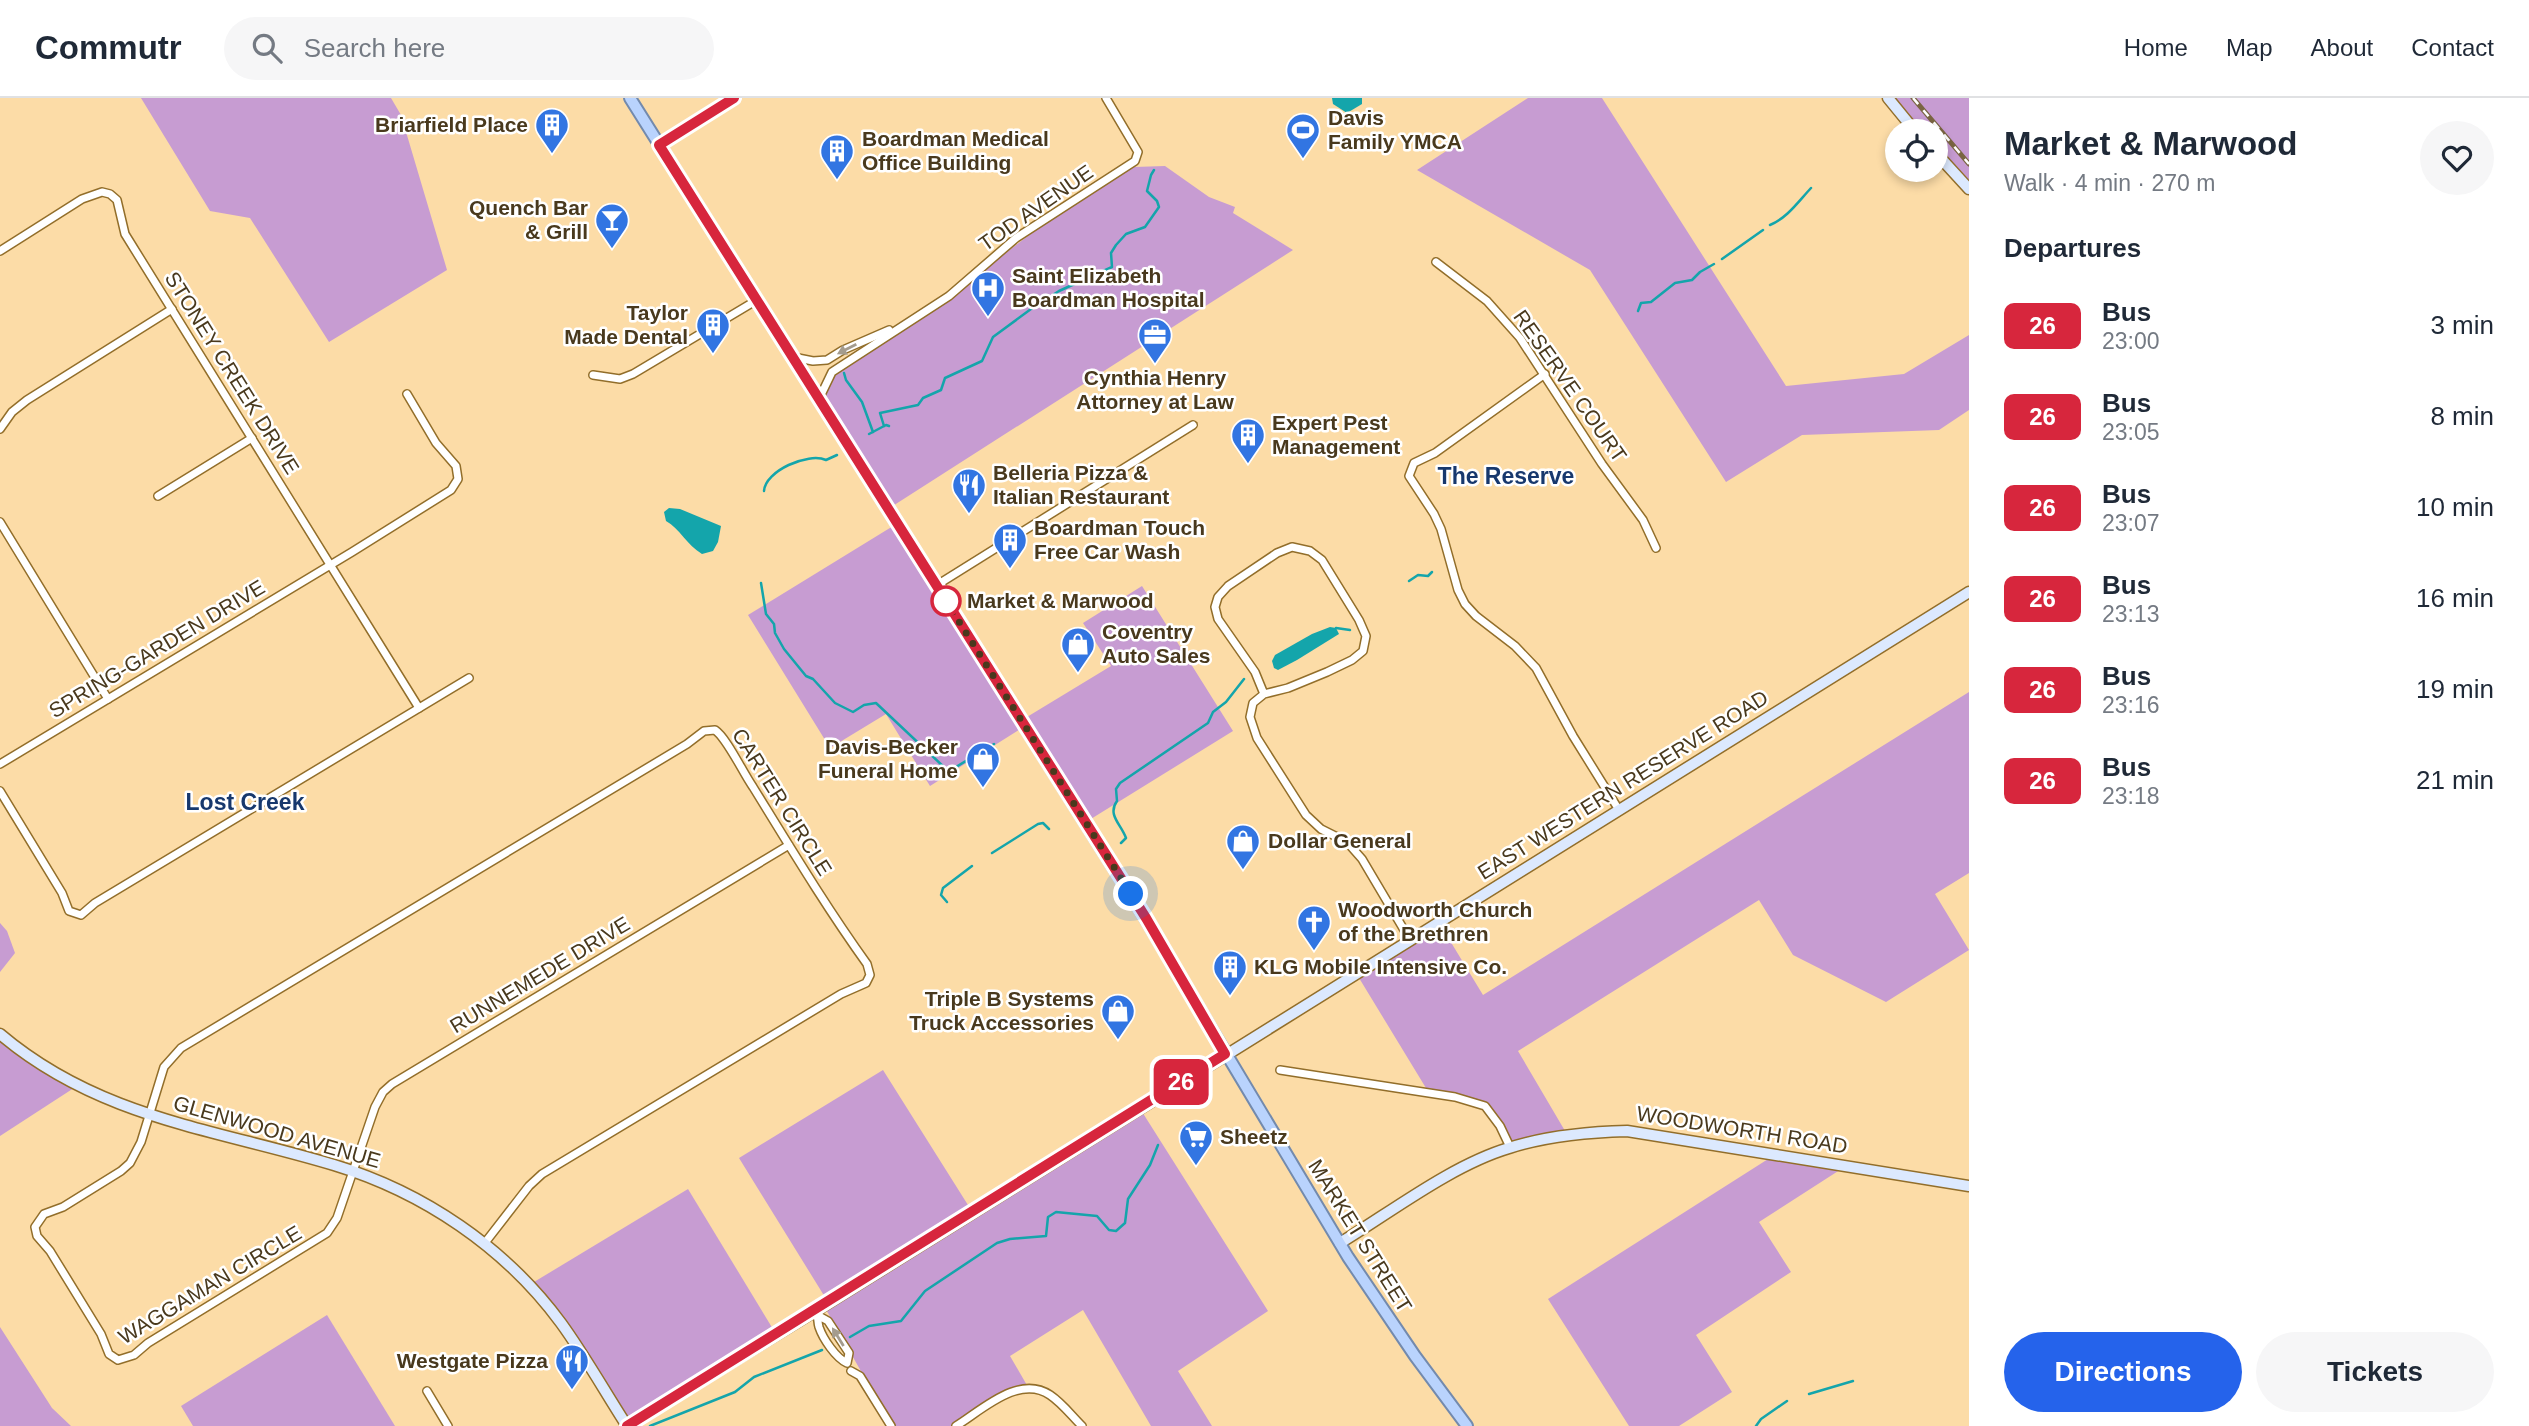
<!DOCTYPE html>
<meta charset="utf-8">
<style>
:root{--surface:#fff;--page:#f6f6f7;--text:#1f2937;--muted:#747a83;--line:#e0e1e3;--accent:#2563eb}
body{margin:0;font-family:Arial,sans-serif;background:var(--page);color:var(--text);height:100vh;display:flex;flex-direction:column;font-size:26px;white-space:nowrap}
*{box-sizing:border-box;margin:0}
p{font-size:23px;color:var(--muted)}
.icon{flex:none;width:38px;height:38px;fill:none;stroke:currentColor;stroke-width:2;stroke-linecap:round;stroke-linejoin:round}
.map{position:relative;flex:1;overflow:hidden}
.side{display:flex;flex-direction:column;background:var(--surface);width:560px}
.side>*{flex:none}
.badge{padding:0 14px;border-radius:10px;font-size:24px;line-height:46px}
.controls{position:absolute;left:1885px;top:21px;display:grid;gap:14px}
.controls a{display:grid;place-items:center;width:63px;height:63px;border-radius:50%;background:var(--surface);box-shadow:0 4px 10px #0003;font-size:35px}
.you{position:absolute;width:35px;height:35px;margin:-18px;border:5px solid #fff;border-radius:50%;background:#1a73e8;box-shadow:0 0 0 10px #1a73e833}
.map>.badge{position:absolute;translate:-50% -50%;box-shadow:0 0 0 4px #fff}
h2{padding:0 35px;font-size:26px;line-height:63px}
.round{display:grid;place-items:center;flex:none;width:74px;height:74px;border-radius:37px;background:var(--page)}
.headline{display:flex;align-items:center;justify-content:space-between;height:119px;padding:0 35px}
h1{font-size:33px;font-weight:600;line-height:52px}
.primary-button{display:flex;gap:14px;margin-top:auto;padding:14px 35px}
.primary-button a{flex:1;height:80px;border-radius:42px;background:var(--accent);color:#fff;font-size:28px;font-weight:600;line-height:80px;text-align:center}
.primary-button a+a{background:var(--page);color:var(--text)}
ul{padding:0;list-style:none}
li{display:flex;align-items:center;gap:21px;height:91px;padding:0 35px}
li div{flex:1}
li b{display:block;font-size:26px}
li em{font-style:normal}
li .badge{min-width:77px;font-weight:700;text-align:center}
header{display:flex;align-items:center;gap:42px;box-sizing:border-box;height:98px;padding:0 35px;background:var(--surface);border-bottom:2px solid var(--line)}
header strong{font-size:33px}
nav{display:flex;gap:38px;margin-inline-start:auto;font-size:24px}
.search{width:490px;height:63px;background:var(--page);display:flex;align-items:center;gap:18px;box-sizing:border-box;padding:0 24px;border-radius:38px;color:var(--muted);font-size:26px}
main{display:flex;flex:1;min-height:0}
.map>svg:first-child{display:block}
.green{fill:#c79cd2}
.water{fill:#14a5ab}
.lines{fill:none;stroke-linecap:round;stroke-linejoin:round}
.stream{stroke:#14a5ab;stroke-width:2.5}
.street-casing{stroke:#926e2a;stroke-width:10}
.secondary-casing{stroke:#926e2a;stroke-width:13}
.primary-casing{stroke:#738aad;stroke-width:14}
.street{stroke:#fff;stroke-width:7}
.secondary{stroke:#dce9fe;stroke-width:10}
.primary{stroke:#b9d3fd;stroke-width:10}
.rail-casing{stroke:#7a6542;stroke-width:5}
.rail{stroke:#fff;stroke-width:2.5;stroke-dasharray:8;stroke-linecap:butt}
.oneway{fill:#a49c8e}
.line-casing{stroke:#fff;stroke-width:16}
.line{stroke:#d7263d;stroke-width:10}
.walk{stroke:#49391d;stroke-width:7;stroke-dasharray:0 12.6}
.stop-dot{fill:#fff;stroke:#d7263d;stroke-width:3.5}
.labels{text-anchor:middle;stroke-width:5;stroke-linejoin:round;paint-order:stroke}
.poi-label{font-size:21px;font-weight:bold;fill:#49391d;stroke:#fff;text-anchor:start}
.street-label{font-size:21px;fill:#49391d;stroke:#fff}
.stop-label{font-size:21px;font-weight:bold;fill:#49391d;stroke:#fff;text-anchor:start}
.neighbourhood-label{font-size:23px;font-weight:bold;fill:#17386d;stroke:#fff}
</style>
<header>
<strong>Commutr</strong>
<div class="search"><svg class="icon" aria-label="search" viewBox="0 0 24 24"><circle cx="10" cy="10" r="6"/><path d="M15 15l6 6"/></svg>Search here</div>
<nav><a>Home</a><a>Map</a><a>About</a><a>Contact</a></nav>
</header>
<main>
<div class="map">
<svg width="1969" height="1328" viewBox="0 0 1969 1328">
<rect width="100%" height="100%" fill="#fcdca7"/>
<g class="green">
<polygon points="141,0 391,0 401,17 447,172 329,244 250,120 210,113"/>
<polygon points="1528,0 1602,0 1786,288 1904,276 1969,237 1969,312 1939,332 1802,337 1726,384 1590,172 1417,72"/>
<polygon points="1888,0 1969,0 1969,91 1936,55 1936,33 1915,33"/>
<polygon points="1165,68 1209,99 1235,109 1233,115 1293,152 888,411 819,301 835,275 954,199 995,163 1053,119 1134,69"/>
<polygon points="898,425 1022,622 1111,568 1083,525 1142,488 1233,633 1086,724 1025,628 930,688 886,616 830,650 748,517"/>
<polygon points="1969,594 1969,775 1935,796 1969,852 1886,904 1793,857 1759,802 1518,953 1568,1038 1510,1049 1485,1008 1429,995 1356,875 1438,823 1483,897"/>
<polygon points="0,825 7,833 15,855 0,874"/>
<polygon points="0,936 77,988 0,1038"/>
<polygon points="883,972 973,1115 1139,1009 1268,1213 1178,1273 1212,1328 1151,1328 1083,1212 1010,1258 1028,1289 1014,1292 956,1328 892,1328 824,1208 828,1204 739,1060"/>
<polygon points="1776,1056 1846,1068 1759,1124 1791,1174 1696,1237 1732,1294 1679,1328 1629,1328 1548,1201"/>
<polygon points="688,1091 776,1236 627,1328 529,1187"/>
<polygon points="327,1217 395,1328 193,1328 181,1308"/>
<polygon points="0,1229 52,1310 71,1328 0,1328"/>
</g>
<g class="water">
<polygon points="1332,0 1362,0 1362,6 1347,15 1333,6"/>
<path d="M 669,410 L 680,411 L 721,428 L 718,444 L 713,453 L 702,456 C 687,447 680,431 666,423 L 664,414 Z"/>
<polygon points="1330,529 1336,530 1339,536 1297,562 1278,572 1274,570 1272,563 1275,557 1312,536"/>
</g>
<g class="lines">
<g class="stream">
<path d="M 1770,127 C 1787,120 1798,104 1811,90"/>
<polyline points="1722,161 1763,132"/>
<polyline points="1638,213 1641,205 1651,204 1675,185 1692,182 1700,174 1714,166"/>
<polyline points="844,275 846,282 862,304 873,334"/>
<polyline points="884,328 880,315 918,307 923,300 941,292 945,280 982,263 993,239 1031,211 1059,193 1112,169 1111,155 1116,147 1126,136 1145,129 1159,109 1157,103 1147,93 1151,77 1154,72"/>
<polyline points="869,336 886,327 889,328"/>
<path d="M 764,393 C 765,373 808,354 826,362 L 837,357"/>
<polyline points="1409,483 1418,477 1428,478 1432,474"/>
<polyline points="761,485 766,516 774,526 775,535 784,551 806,578 813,581 835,605 853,614 864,607 876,605 945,670 951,672 994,646"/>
<polyline points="1336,530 1350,532"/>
<path d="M 1121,745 L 1126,740 C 1121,726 1107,717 1117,703 L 1116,691 L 1120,685 L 1208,625 L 1213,614 L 1226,604 L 1244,581"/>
<polyline points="992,755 1038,726 1043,725 1049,731"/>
<polyline points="947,804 941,797 943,790 972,768"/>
<polyline points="850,1239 869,1228 901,1223 925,1193 997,1145 1010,1141 1046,1138 1048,1119 1056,1114 1097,1118 1109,1132 1116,1133 1125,1125 1128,1101 1150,1067 1158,1047"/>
<polyline points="1809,1296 1853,1283"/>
<polyline points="650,1328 735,1294 754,1279 822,1252"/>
<polyline points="1756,1328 1761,1321 1787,1303"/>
</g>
<g class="street-casing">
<g id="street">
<polyline points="0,153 82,101 102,94 110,96 117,102 125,136 419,610"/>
<polyline points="1436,164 1487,203 1520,240 1602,366 1643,422 1656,450"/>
<polyline points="793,259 813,263 827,262 843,252 889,232"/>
<polyline points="1545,276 1435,355 1414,365 1409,378 1434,416 1441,431 1458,492 1465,506 1476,518 1515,548 1536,570 1573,638 1619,712"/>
<polyline points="593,277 620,281 633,276 757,202"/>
<polyline points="819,301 832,274 949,198 1016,140 1135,63 1138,54 1106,0"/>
<polyline points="0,331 12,314 27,302 172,211"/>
<polyline points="158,398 252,340"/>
<polyline points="0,424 108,601"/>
<polyline points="937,487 1193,327"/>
<polyline points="1264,596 1255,574 1218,521 1215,509 1218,499 1228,488 1277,455 1292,449 1310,453 1322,462 1359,522 1366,538 1363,553 1352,562 1327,574 1288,590 1264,596 1253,605 1250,619 1257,640 1306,717 1321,731 1347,744 1362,761 1410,842"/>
<polyline points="0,666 352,454 451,392 458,381 456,368 436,345 407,296"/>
<polyline points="0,693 62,795 69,813 81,817 95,805 469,580"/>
<polyline points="1280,972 1455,999 1485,1008 1500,1028 1510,1049"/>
<path d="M 484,1146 L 529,1088 L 542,1076 L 841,896 L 866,885 L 870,877 L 867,866 C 826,809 790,749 753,689 C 743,675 727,640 715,632 L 704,633 L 687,646 L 181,950 L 164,969 L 141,1044 L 130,1065 L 121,1073 L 63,1109 L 44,1116 L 35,1129 L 37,1138 L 50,1153 L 101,1236 L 109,1256 L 118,1262 L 134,1257 L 148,1245 L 327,1135 L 337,1120 L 375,1009 L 383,994 L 392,986 L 789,747"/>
<path d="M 815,1213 C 819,1219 817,1222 819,1229 C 823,1241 836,1260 847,1265 L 849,1255 L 828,1223 L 819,1218"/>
<polyline points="851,1273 860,1278 891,1328"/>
<polyline points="427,1293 448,1328"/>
<path d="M 956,1328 C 982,1312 1019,1276 1050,1297 C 1062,1305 1071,1317 1082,1328"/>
</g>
</g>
<g class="secondary-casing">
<g id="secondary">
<polyline points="1888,0 1915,33"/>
<polyline points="659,47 734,0"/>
<polyline points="1936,55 1969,91"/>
<path d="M 0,936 C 99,1020 215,1031 334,1067 C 423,1094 505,1149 561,1225 C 585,1258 605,1294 627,1328"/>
<path d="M 1340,1145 C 1391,1114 1452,1067 1509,1050 C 1546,1038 1588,1034 1627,1033 L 1969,1088"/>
<polyline points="627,1328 822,1209 1969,494"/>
</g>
</g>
<g class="primary-casing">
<polyline id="primary" points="630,0 1145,820 1348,1159 1415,1258 1467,1328"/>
</g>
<use href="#street" class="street"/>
<use href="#secondary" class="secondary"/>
<use href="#primary" class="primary"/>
<g class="rail-casing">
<polyline id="rail" points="1913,0 1969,66"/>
</g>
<use href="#rail" class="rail"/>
</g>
<defs><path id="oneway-solid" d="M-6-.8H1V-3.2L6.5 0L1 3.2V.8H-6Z" transform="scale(1.75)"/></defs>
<g class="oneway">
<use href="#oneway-solid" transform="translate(847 251) rotate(153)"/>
<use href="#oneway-solid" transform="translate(838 1239) rotate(-122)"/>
</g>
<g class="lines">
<g class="line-casing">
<polyline id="line" points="627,1328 1225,956 1146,820 659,47 734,0"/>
</g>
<use href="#line" class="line"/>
<polyline class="walk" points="946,503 1131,796"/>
</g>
<defs>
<g id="building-pin" transform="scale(1.75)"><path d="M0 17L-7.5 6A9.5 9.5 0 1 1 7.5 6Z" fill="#3275e2" stroke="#fff"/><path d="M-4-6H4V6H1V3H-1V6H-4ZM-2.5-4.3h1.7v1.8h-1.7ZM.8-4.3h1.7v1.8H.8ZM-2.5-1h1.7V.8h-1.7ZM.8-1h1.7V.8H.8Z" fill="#fff"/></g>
<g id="stadium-pin" transform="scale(1.75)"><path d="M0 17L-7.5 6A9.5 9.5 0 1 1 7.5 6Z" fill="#3275e2" stroke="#fff"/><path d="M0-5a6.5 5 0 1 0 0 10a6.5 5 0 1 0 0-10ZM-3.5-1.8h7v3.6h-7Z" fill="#fff"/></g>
<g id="bar-pin" transform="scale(1.75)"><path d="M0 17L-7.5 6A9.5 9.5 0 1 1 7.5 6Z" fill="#3275e2" stroke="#fff"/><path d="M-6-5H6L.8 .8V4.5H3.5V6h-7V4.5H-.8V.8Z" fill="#fff"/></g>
<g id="hospital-pin" transform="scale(1.75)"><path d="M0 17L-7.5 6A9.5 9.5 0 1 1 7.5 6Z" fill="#3275e2" stroke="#fff"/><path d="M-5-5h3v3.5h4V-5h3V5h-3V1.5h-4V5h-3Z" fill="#fff"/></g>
<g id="office-pin" transform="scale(1.75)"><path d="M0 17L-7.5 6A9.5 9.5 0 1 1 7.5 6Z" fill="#3275e2" stroke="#fff"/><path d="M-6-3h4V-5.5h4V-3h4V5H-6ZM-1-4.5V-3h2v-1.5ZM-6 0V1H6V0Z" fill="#fff"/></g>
<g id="restaurant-pin" transform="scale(1.75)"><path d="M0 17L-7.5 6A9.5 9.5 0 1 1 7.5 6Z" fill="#3275e2" stroke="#fff"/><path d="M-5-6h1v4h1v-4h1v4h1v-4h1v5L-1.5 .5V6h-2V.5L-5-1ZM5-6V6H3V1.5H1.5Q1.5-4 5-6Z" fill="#fff"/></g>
<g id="shop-pin" transform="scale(1.75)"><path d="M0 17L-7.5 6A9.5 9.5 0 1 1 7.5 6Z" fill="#3275e2" stroke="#fff"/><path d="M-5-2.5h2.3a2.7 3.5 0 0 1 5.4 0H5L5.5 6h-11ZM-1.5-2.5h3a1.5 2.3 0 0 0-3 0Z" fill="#fff"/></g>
<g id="church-pin" transform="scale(1.75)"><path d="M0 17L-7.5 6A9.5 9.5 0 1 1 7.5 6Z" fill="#3275e2" stroke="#fff"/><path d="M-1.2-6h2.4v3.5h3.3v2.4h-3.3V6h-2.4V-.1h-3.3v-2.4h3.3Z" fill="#fff"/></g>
<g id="supermarket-pin" transform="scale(1.75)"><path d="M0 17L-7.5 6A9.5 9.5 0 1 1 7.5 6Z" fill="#3275e2" stroke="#fff"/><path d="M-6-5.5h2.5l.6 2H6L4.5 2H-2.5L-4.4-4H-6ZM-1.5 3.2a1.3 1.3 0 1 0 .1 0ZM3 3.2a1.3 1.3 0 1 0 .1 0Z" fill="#fff"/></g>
</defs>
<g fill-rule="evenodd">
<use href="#building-pin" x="552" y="27"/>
<use href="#stadium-pin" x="1303" y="32"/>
<use href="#building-pin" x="837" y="53"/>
<use href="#bar-pin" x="612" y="122"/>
<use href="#hospital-pin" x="988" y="190"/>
<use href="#building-pin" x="713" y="227"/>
<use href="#office-pin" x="1155" y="237"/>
<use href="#building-pin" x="1248" y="337"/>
<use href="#restaurant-pin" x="969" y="387"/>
<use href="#building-pin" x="1010" y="442"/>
<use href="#shop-pin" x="1078" y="546"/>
<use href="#shop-pin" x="983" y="661"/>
<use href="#shop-pin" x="1243" y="743"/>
<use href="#church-pin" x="1314" y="824"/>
<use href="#building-pin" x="1230" y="869"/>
<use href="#shop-pin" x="1118" y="913"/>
<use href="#supermarket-pin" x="1196" y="1039"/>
<use href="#restaurant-pin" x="572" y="1263"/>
</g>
<circle class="stop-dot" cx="946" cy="503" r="14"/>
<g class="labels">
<g class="poi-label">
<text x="1328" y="27">Davis<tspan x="1328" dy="24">Family YMCA</tspan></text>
<text x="528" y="34" text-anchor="end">Briarfield Place</text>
<text x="862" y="48">Boardman Medical<tspan x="862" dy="24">Office Building</tspan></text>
<text x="588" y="117" text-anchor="end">Quench Bar<tspan x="588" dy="24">&amp; Grill</tspan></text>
<text x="1012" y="185">Saint Elizabeth<tspan x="1012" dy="24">Boardman Hospital</tspan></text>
<text x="688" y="222" text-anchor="end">Taylor<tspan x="688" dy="24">Made Dental</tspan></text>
<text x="1155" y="287" text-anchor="middle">Cynthia Henry<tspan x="1155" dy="24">Attorney at Law</tspan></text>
<text x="1272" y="332">Expert Pest<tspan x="1272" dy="24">Management</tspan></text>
<text x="993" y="382">Belleria Pizza &amp;<tspan x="993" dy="24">Italian Restaurant</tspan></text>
<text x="1034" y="437">Boardman Touch<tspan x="1034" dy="24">Free Car Wash</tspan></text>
<text x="1102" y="541">Coventry<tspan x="1102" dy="24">Auto Sales</tspan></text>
<text x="958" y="656" text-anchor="end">Davis-Becker<tspan x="958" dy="24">Funeral Home</tspan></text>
<text x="1268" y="750">Dollar General</text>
<text x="1338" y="819">Woodworth Church<tspan x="1338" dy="24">of the Brethren</tspan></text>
<text x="1254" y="876">KLG Mobile Intensive Co.</text>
<text x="1094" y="908" text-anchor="end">Triple B Systems<tspan x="1094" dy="24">Truck Accessories</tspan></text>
<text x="1220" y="1046">Sheetz</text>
<text x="548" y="1270" text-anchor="end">Westgate Pizza</text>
</g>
<g class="street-label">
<text transform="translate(1036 110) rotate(-35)" y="7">TOD AVENUE</text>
<text transform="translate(232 275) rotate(58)" y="7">STONEY CREEK DRIVE</text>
<text transform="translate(1570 288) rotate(55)" y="7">RESERVE COURT</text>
<text transform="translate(157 551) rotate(-31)" y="7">SPRING-GARDEN DRIVE</text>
<text transform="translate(1623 687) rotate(-32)" y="7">EAST WESTERN RESERVE ROAD</text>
<text transform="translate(782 704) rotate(58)" y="7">CARTER CIRCLE</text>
<text transform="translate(540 877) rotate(-31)" y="7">RUNNEMEDE DRIVE</text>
<text transform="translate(1742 1032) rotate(9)" y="7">WOODWORTH ROAD</text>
<text transform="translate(277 1034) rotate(16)" y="7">GLENWOOD AVENUE</text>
<text transform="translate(1360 1138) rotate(58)" y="7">MARKET STREET</text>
<text transform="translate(210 1187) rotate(-31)" y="7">WAGGAMAN CIRCLE</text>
</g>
<g class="stop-label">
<text x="967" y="510">Market &amp; Marwood</text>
</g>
<g class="neighbourhood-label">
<text x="1506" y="386">The Reserve</text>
<text x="245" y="712">Lost Creek</text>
</g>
</g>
</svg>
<div class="controls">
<a><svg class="icon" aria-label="locate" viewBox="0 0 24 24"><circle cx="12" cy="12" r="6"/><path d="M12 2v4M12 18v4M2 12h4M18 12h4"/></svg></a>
</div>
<div class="you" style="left:1131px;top:796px"></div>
<b class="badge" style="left:1181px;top:984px;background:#d7263d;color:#fff">26</b>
</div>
<section class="side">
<div class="headline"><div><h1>Market &amp; Marwood</h1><p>Walk · 4 min · 270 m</p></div><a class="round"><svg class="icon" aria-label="heart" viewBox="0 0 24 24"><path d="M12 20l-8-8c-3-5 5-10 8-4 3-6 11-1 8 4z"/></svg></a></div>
<h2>Departures</h2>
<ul>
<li><span class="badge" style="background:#d7263d;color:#fff">26</span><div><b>Bus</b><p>23:00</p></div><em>3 min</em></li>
<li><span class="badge" style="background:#d7263d;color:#fff">26</span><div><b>Bus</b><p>23:05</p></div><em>8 min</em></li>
<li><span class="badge" style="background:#d7263d;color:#fff">26</span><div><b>Bus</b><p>23:07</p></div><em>10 min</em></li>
<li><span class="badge" style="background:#d7263d;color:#fff">26</span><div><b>Bus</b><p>23:13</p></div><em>16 min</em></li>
<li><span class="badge" style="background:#d7263d;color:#fff">26</span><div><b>Bus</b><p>23:16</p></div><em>19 min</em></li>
<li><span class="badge" style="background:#d7263d;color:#fff">26</span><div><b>Bus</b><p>23:18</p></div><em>21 min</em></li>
</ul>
<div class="primary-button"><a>Directions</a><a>Tickets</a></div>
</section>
</main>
